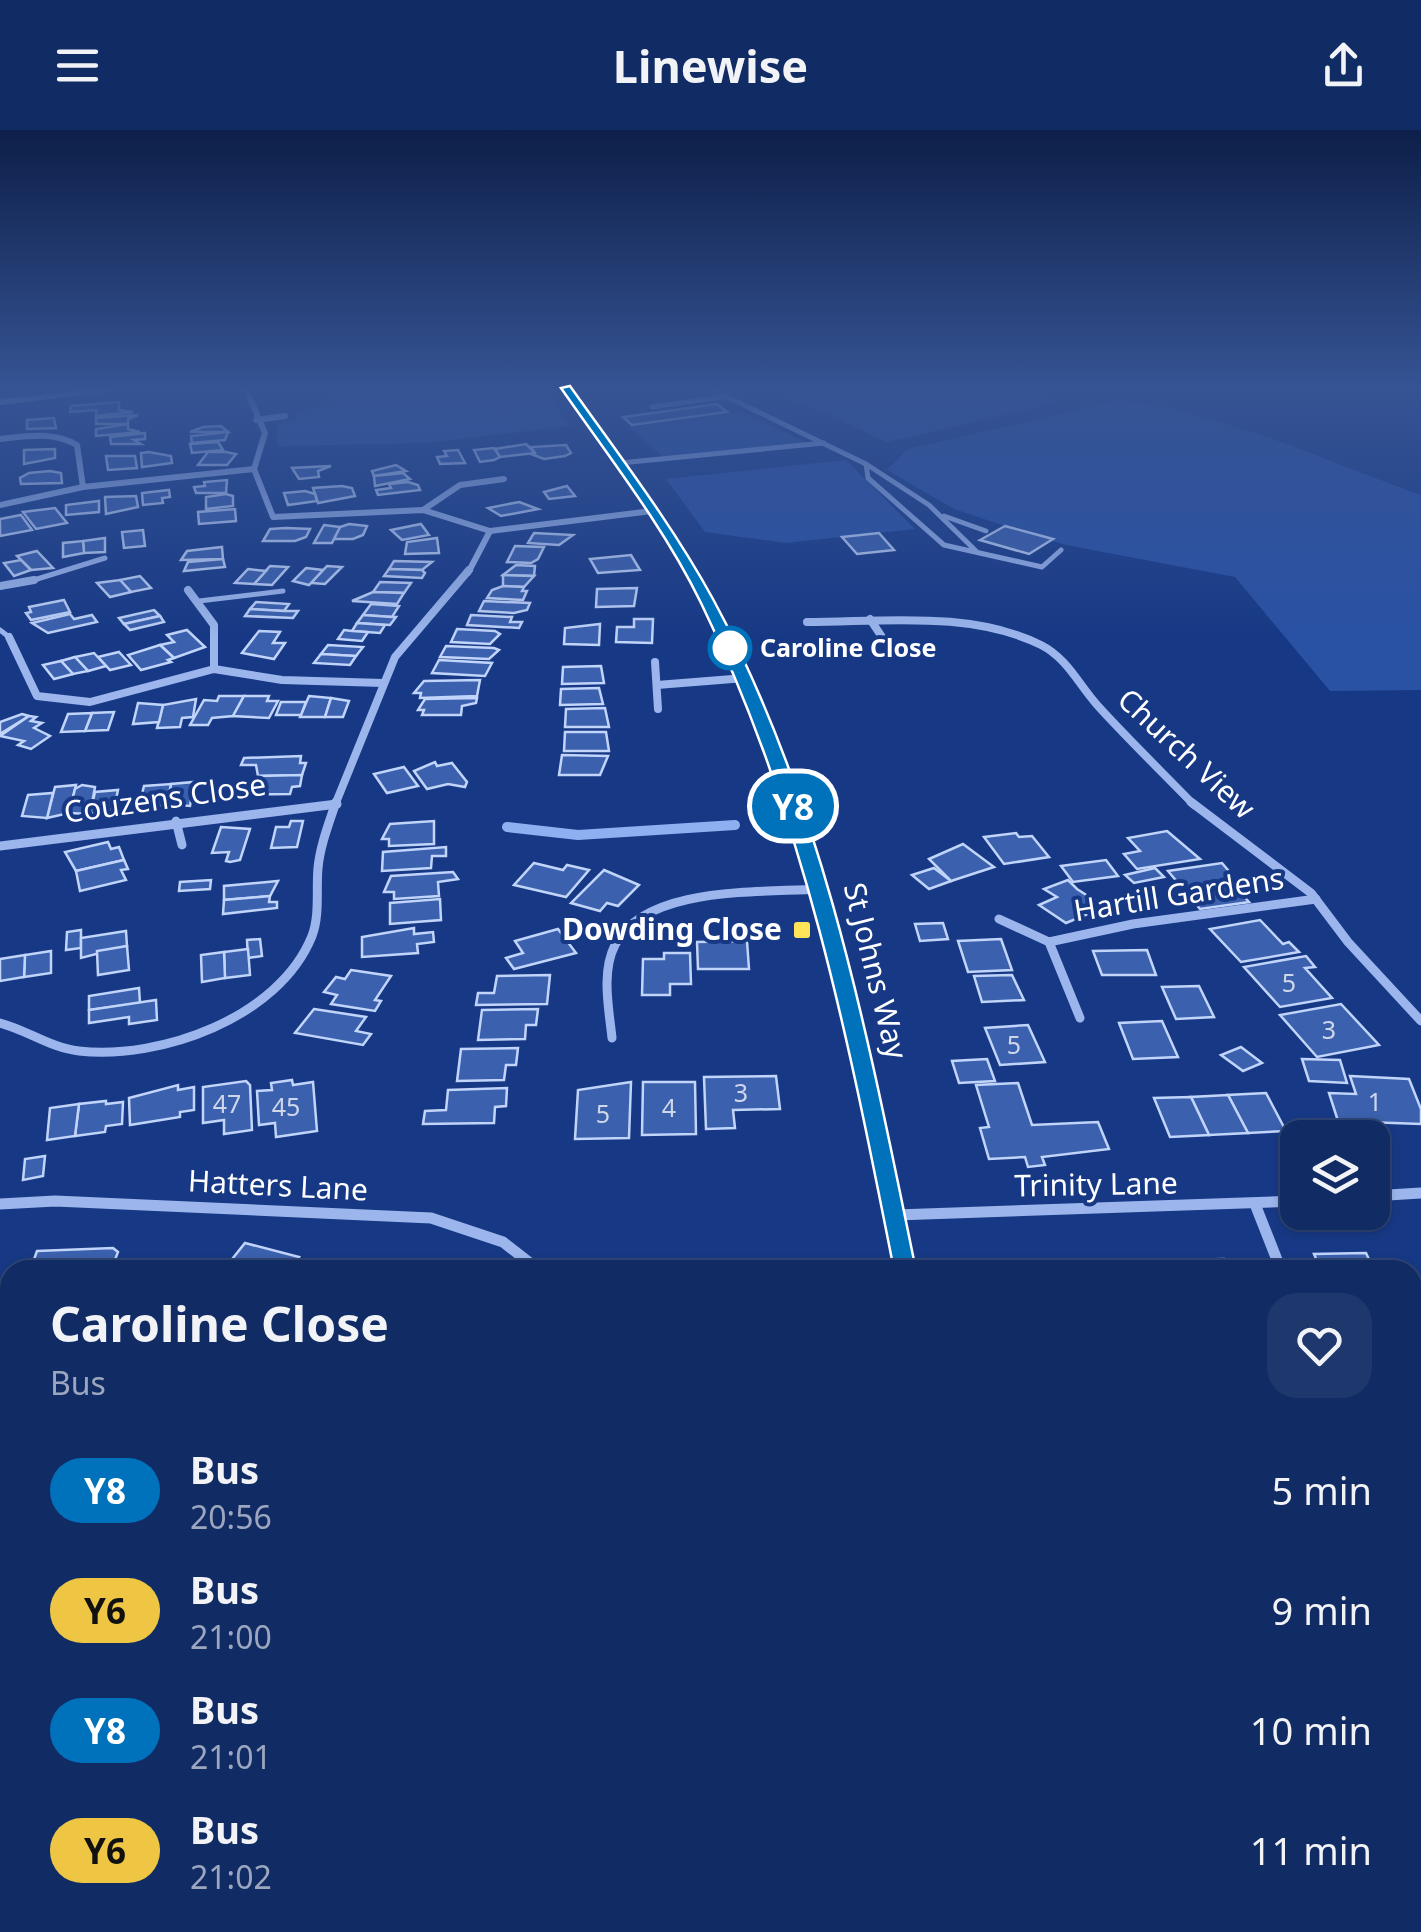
<!DOCTYPE html>
<style>
:root{--surface:#112b64;--page:#1e376d;--text:#f1f3f6;--muted:#9ca7bf;--line:#304778}
body{margin:0;font-family:"Noto Sans",sans-serif;background:var(--page);color:var(--text);height:100vh;display:flex;flex-direction:column;font-size:38px;white-space:nowrap}
*{box-sizing:border-box;margin:0}
p{font-size:32px;color:var(--muted)}
.icon{flex:none;width:55px;height:55px;fill:none;stroke:currentColor;stroke-width:2;stroke-linecap:round;stroke-linejoin:round}
.map{position:relative;flex:1;overflow:hidden}
.side{position:absolute;left:0px;top:1130px;width:1422px;height:672px;display:flex;flex-direction:column;background:var(--surface);border-radius:30px 30px 0 0;box-shadow:0 2px 8px #0004,0 0 0 2px var(--line)}
.side>*{flex:none}
.badge{padding:0 20px;border-radius:32px;font-size:35px;line-height:65px}
.buttons{position:absolute;left:1280px;top:990px;display:grid;gap:20px}
.buttons a{display:grid;place-items:center;width:110px;height:110px;border-radius:20px;background:var(--surface);box-shadow:0 2px 8px #0004,0 0 0 2px var(--line);font-size:50px}
.map>.badge{position:absolute;translate:-50% -50%;box-shadow:0 0 0 5px #fff}
.round{display:grid;place-items:center;flex:none;width:105px;height:105px;border-radius:30px;background:var(--page)}
.summary{display:flex;align-items:center;justify-content:space-between;height:170px;padding:0 50px}
h1{font-size:48px;font-weight:700;line-height:75px}
ul{padding:0;list-style:none}
li{display:flex;align-items:center;gap:30px;height:120px;padding:0 50px}
li div{flex:1}
li b{display:block;font-size:38px}
li em{font-style:normal}
li .badge{min-width:110px;font-weight:700;text-align:center}
header{display:flex;justify-content:space-between;align-items:center;height:130px;padding:0 50px;background:var(--surface);font-size:45px;font-weight:700}
.map>svg:first-child{display:block}
.green{fill:#2951a4}
.lines{fill:none;stroke-linecap:round;stroke-linejoin:round}
.stream{stroke:#8eaff0;stroke-width:10}
.river{fill:#2d4780;fill-rule:evenodd}
.building{fill:#3b60ad;stroke:#c1d4fa;stroke-width:2.5}
.service{stroke:#9cb6ed;stroke-width:5}
.minor-far4{stroke:#9cb6ed;stroke-width:6}
.minor-far3{stroke:#9cb6ed;stroke-width:8}
.minor-far2{stroke:#9cb6ed;stroke-width:9}
.minor-far1{stroke:#9cb6ed;stroke-width:11}
.minor{stroke:#9cb6ed;stroke-width:15}
.tertiary{fill:#9cb6ed;fill-rule:evenodd}
.secondary{fill:#c9d8f9;fill-rule:evenodd}
.line{fill:#0072bc;stroke:#fff;stroke-width:2.5}
.stop-dot{fill:#fff;stroke:#0072bc;stroke-width:5}
.poi-dot{fill:#ffe458;stroke:#173985;stroke-width:4}
.labels{text-anchor:middle;stroke-width:8;stroke-linejoin:round;paint-order:stroke}
.far-stop-label{font-size:25px;font-weight:bold;fill:#fff;stroke:#173985;text-anchor:start}
.number-label{font-size:25px;fill:#ced7ea}
.street-label{font-size:30px;fill:#fff;stroke:#173985}
.poi-label{font-size:30px;font-weight:bold;fill:#fff;stroke:#173985;text-anchor:end}
</style>
<header><svg class="icon" aria-label="menu" viewBox="0 0 24 24"><path d="M4 6h16M4 12h16M4 18h16"/></svg>Linewise<svg class="icon" aria-label="share" viewBox="0 0 24 24"><path d="M12 15V3M7 8l5-5 5 5M5 13v7h14v-7"/></svg></header>
<div class="map">
<svg width="1421" height="1802" viewBox="0 0 1421 1802">
<rect width="100%" height="100%" fill="#173985"/>
<g class="green">
<polygon points="330,258 545,258 570,296 425,313 278,316 277,294 296,290 294,281 336,276"/>
<polygon points="769,258 1018,258 1056,273 887,312"/>
<path d="M 1121,270 C 1223,283 1324,330 1421,365 L 1421,560 L 1330,561 L 1235,447 L 1066,415 L 1005,396 L 954,379 L 887,340 L 908,319 Z"/>
<polygon points="743,282 805,312 662,326 629,297"/>
<polygon points="846,330 915,399 786,413 705,402 666,349"/>
<polygon points="1274,1792 1280,1802 1064,1802 1063,1793"/>
</g>
<g class="lines">
<polyline class="stream" points="507,697 578,705 735,695"/>
<g class="river">
<polygon points="0,1581 10,1585 10,1690 0,1686"/>
<polygon points="83,1792 200,1792 203,1802 87,1802"/>
</g>
</g>
<g class="building">
<polygon points="119,272 119,280 133,282 96,286 96,280 70,282 71,276"/>
<polygon points="717,274 727,282 632,295 623,287"/>
<polygon points="138,285 128,289 128,294 96,294 96,288"/>
<polygon points="54,288 56,298 27,299 27,290"/>
<polygon points="128,294 128,299 140,302 96,306 96,299"/>
<polygon points="221,296 228,302 190,302 203,297"/>
<polygon points="228,302 225,310 192,313 191,306"/>
<polygon points="145,303 145,309 134,310 141,314 111,314 110,307"/>
<polygon points="218,312 223,320 192,323 190,314"/>
<polygon points="526,314 535,323 500,327 495,319"/>
<polygon points="566,315 571,323 565,326 544,329 531,324 535,323 531,317"/>
<polygon points="494,318 500,327 494,330 480,332 474,320"/>
<polygon points="55,319 55,328 24,334 24,320"/>
<polygon points="458,320 465,333 440,334 437,327 447,326 444,321"/>
<polygon points="149,322 171,326 172,333 142,337 141,323"/>
<polygon points="208,322 226,322 236,324 227,335 198,335"/>
<polygon points="106,326 135,326 137,338 108,340"/>
<polygon points="396,335 406,341 374,346 372,341"/>
<polygon points="331,336 318,341 319,347 299,349 292,338"/>
<polygon points="50,341 61,343 62,353 21,354 20,348 29,343"/>
<polygon points="403,343 410,349 375,356 374,346"/>
<polygon points="227,350 226,363 196,363 194,357 205,356 204,352"/>
<polygon points="389,354 408,352 418,355 420,360 378,365 376,360 391,358"/>
<polygon points="342,356 352,358 355,366 318,373 313,358"/>
<polygon points="567,356 575,366 549,369 544,362"/>
<polygon points="169,360 170,367 162,368 163,373 143,375 142,363"/>
<polygon points="305,361 315,364 317,371 288,375 284,363"/>
<polygon points="226,364 233,366 233,376 206,379 206,367"/>
<polygon points="136,366 138,377 106,384 105,367"/>
<polygon points="99,371 99,382 66,385 66,375"/>
<polygon points="519,372 538,379 501,386 488,378"/>
<polygon points="55,378 67,393 36,399 23,382"/>
<polygon points="235,379 236,391 199,394 198,382"/>
<polygon points="21,385 32,400 0,406 0,389"/>
<polygon points="349,394 367,396 363,405 353,409 333,409 340,397"/>
<polygon points="421,394 429,405 402,410 391,400"/>
<polygon points="324,395 340,397 332,413 314,413"/>
<polygon points="1005,396 1053,409 1029,424 980,410"/>
<polygon points="270,399 286,398 310,399 306,407 295,411 263,411"/>
<polygon points="143,400 145,416 124,418 122,402"/>
<polygon points="534,403 573,405 559,415 528,413"/>
<polygon points="879,403 894,420 857,424 842,407"/>
<polygon points="105,408 105,422 84,423 83,411"/>
<polygon points="437,408 439,423 405,424 407,412"/>
<polygon points="83,411 84,423 63,427 63,413"/>
<polygon points="515,416 544,417 538,429 531,433 507,432"/>
<polygon points="222,417 223,429 181,430 187,421"/>
<polygon points="37,421 53,438 31,440 17,426"/>
<polygon points="631,425 640,440 598,443 590,429"/>
<polygon points="223,429 225,437 184,441 188,432"/>
<polygon points="21,430 31,440 14,446 4,433"/>
<polygon points="394,431 432,432 422,440 389,439"/>
<polygon points="516,435 535,436 534,446 503,445"/>
<polygon points="270,436 288,437 272,455 254,454"/>
<polygon points="327,436 342,437 325,454 311,453"/>
<polygon points="306,438 323,440 309,455 293,451"/>
<polygon points="248,439 266,441 254,454 235,453"/>
<polygon points="389,439 422,440 425,443 422,448 384,446"/>
<polygon points="503,445 534,446 524,457 503,456"/>
<polygon points="140,446 151,458 131,462 120,450"/>
<polygon points="120,450 131,462 110,467 97,453"/>
<polygon points="380,452 411,453 404,463 373,462"/>
<polygon points="503,456 524,457 522,461 527,461 523,470 487,468 492,460"/>
<polygon points="637,458 634,476 596,477 597,459"/>
<polygon points="373,462 404,463 397,474 352,471"/>
<polygon points="64,470 70,482 31,490 26,483 31,482 29,477"/>
<polygon points="484,471 530,473 527,480 514,483 479,481"/>
<polygon points="256,472 289,474 284,481 250,479"/>
<polygon points="371,474 399,476 392,487 363,485"/>
<polygon points="250,479 284,481 298,481 293,488 245,486"/>
<polygon points="154,480 160,486 124,494 119,488"/>
<polygon points="70,484 74,489 92,485 97,492 48,503 32,493"/>
<polygon points="363,485 392,487 396,487 390,495 357,493"/>
<polygon points="471,485 512,487 510,492 522,492 519,498 467,495"/>
<polygon points="160,486 164,492 130,500 124,494"/>
<polygon points="634,489 653,489 652,513 616,512 617,497 634,497"/>
<polygon points="357,493 385,495 380,503 352,501"/>
<polygon points="600,494 599,515 564,514 565,498"/>
<polygon points="457,499 495,501 500,504 490,514 451,512"/>
<polygon points="187,500 205,517 174,528 160,515 174,512 167,505"/>
<polygon points="344,500 352,501 368,502 362,511 338,509"/>
<polygon points="259,501 280,502 273,513 285,513 274,529 242,523"/>
<polygon points="160,515 174,528 168,530 171,532 141,540 128,525"/>
<polygon points="328,515 363,517 356,526 321,524"/>
<polygon points="446,516 494,518 499,520 489,529 440,527"/>
<polygon points="119,522 131,535 110,540 98,527"/>
<polygon points="94,523 106,536 88,541 75,527"/>
<polygon points="321,524 356,526 350,535 314,533"/>
<polygon points="75,527 88,541 73,544 61,531"/>
<polygon points="439,530 492,533 485,546 432,543"/>
<polygon points="61,531 73,544 54,549 43,535"/>
<polygon points="601,536 604,553 562,554 563,537"/>
<polygon points="480,550 477,566 420,568 421,563 414,563 424,551"/>
<polygon points="599,558 603,574 560,575 561,559"/>
<polygon points="219,566 244,566 233,586 212,588 208,595 190,595 204,570 217,571"/>
<polygon points="244,566 269,566 267,571 278,571 269,588 233,586"/>
<polygon points="309,566 331,568 325,587 300,587"/>
<polygon points="331,568 349,571 343,587 325,587"/>
<polygon points="477,568 476,573 462,576 461,585 422,585 424,580 418,580 425,569"/>
<polygon points="196,569 193,587 182,588 180,597 157,598 163,575"/>
<polygon points="281,572 306,572 301,585 276,585"/>
<polygon points="138,573 163,575 159,592 133,594"/>
<polygon points="605,578 609,597 565,597 566,579"/>
<polygon points="114,582 108,600 85,601 92,583"/>
<polygon points="92,583 85,601 61,602 68,584"/>
<polygon points="22,584 29,586 0,604 0,592"/>
<polygon points="29,586 36,587 31,591 42,593 34,598 50,606 31,619 18,615 24,611 0,606"/>
<polygon points="565,602 606,602 609,621 564,621"/>
<polygon points="562,625 608,626 600,645 559,645"/>
<polygon points="301,626 300,633 306,633 302,645 258,646 256,635 241,635 244,628"/>
<polygon points="435,632 437,636 452,633 467,652 465,657 448,654 427,659 414,641"/>
<polygon points="404,637 418,656 387,663 374,644"/>
<polygon points="302,645 300,656 292,657 290,664 230,665 235,653 256,652 258,646"/>
<polygon points="194,652 190,676 167,674 171,654"/>
<polygon points="171,654 167,674 138,680 144,656"/>
<polygon points="76,655 69,683 47,688 55,657"/>
<polygon points="82,655 95,657 90,684 69,683 75,659"/>
<polygon points="118,660 114,679 90,684 95,662"/>
<polygon points="53,663 47,688 22,686 28,665"/>
<polygon points="291,691 303,691 297,717 271,718 276,697 289,697"/>
<polygon points="434,691 434,714 389,716 389,709 382,709 390,694"/>
<polygon points="221,697 250,699 240,730 230,732 226,731 229,722 212,723"/>
<polygon points="1167,701 1200,729 1137,739 1124,724 1140,721 1128,708"/>
<polygon points="1016,703 1019,707 1032,706 1049,727 1004,734 984,707"/>
<polygon points="108,712 111,719 119,717 124,730 76,741 65,722"/>
<polygon points="963,714 994,737 951,751 929,729"/>
<polygon points="446,717 446,726 432,726 431,738 382,741 383,722"/>
<polygon points="124,730 128,739 121,740 126,750 80,761 76,741"/>
<polygon points="1106,730 1118,746 1073,752 1061,736"/>
<polygon points="534,733 563,740 567,735 589,740 566,767 514,755"/>
<polygon points="1222,733 1232,745 1226,746 1249,772 1200,779 1168,741"/>
<polygon points="934,738 951,751 929,759 912,745"/>
<polygon points="1155,738 1164,747 1134,753 1125,745"/>
<polygon points="604,740 639,755 618,776 607,773 600,781 571,773"/>
<polygon points="453,742 458,749 438,752 439,766 394,769 394,762 384,762 391,746"/>
<polygon points="211,750 210,759 179,761 180,752"/>
<polygon points="1068,750 1077,759 1105,777 1066,793 1039,775 1057,767 1044,759"/>
<polygon points="278,751 270,766 224,770 224,756"/>
<polygon points="270,766 269,772 277,772 277,778 223,784 224,770"/>
<polygon points="440,769 441,790 390,794 390,773"/>
<polygon points="1260,790 1283,814 1289,812 1299,822 1241,832 1210,799"/>
<polygon points="943,793 948,809 920,811 915,794"/>
<polygon points="414,798 414,804 433,802 434,812 417,814 418,823 362,827 362,807"/>
<polygon points="558,799 576,823 514,839 506,828 523,823 515,811"/>
<polygon points="81,800 81,818 66,820 67,802"/>
<polygon points="126,801 127,816 81,828 81,808"/>
<polygon points="260,809 262,826 248,828 247,810"/>
<polygon points="1001,809 1012,840 968,842 958,811"/>
<polygon points="747,811 749,839 698,839 697,812"/>
<polygon points="127,816 129,840 98,845 97,821"/>
<polygon points="248,819 250,845 225,848 224,822"/>
<polygon points="1147,820 1156,845 1102,845 1093,821"/>
<polygon points="51,821 51,843 24,847 25,825"/>
<polygon points="224,822 225,848 202,852 201,825"/>
<polygon points="664,823 690,823 691,854 670,854 670,865 642,865 643,829 664,829"/>
<polygon points="25,825 24,847 0,851 0,829"/>
<polygon points="1306,826 1315,837 1305,838 1332,868 1280,877 1244,837"/>
<polygon points="351,840 391,846 375,870 381,871 375,881 331,874 337,865 324,862 336,847 345,849"/>
<polygon points="550,845 547,874 476,875 478,863 494,863 497,846"/>
<polygon points="1012,845 1024,870 982,872 974,846"/>
<polygon points="1199,856 1214,887 1176,889 1162,857"/>
<polygon points="139,858 140,873 89,880 89,866"/>
<polygon points="156,870 157,890 129,894 129,887 89,893 89,880"/>
<polygon points="1341,874 1379,915 1317,927 1280,885"/>
<polygon points="314,879 366,887 356,901 371,904 363,915 295,903"/>
<polygon points="538,879 536,895 526,895 525,909 478,910 482,880"/>
<polygon points="1162,891 1178,927 1133,929 1119,893"/>
<polygon points="1028,895 1045,932 1000,935 985,898"/>
<polygon points="1241,917 1262,933 1243,941 1221,925"/>
<polygon points="518,918 516,935 506,935 504,950 457,951 461,919"/>
<polygon points="987,929 995,951 959,953 952,931"/>
<polygon points="1302,929 1340,930 1347,953 1309,951"/>
<polygon points="776,946 780,979 733,980 735,998 706,999 704,947"/>
<polygon points="1350,946 1409,949 1421,979 1421,994 1338,991 1329,963 1356,964"/>
<polygon points="292,950 293,955 313,952 317,1001 276,1007 275,993 259,995 257,961 272,960 271,953"/>
<polygon points="246,951 250,955 252,1000 224,1004 224,990 203,993 203,957"/>
<polygon points="631,952 629,1008 575,1009 578,960"/>
<polygon points="643,952 695,952 696,1004 642,1005"/>
<polygon points="1018,953 1032,995 1098,992 1109,1019 1042,1027 1045,1035 1028,1037 1025,1027 989,1029 980,998 989,997 976,955"/>
<polygon points="178,955 178,960 194,957 194,980 180,982 180,987 130,995 129,968"/>
<polygon points="507,958 506,976 495,977 494,993 423,994 425,981 446,980 448,960"/>
<polygon points="1266,963 1286,1001 1248,1003 1228,965"/>
<polygon points="1228,965 1248,1003 1209,1005 1191,967"/>
<polygon points="1191,967 1209,1005 1170,1007 1154,968"/>
<polygon points="106,971 106,974 123,972 122,994 106,996 105,1002 75,1006 79,974"/>
<polygon points="79,974 75,1006 47,1010 50,978"/>
<polygon points="45,1026 43,1046 23,1050 25,1029"/>
<polygon points="245,1113 299,1127 290,1139 294,1140 225,1138"/>
<polygon points="113,1118 118,1122 115,1130 96,1133 93,1140 21,1140 31,1138 37,1121"/>
<polygon points="1366,1123 1374,1140 1321,1140 1314,1124"/>
<polygon points="1224,1129 1228,1140 1186,1140 1183,1130"/>
<polygon points="1183,1130 1186,1140 1145,1140 1142,1131"/>
<polygon points="1073,1131 1076,1140 1017,1140 1015,1132"/>
<polygon points="1421,1167 1421,1203 1420,1203 1412,1187 1412,1168"/>
<polygon points="10,1173 10,1213 0,1213 0,1174"/>
<polygon points="1412,1210 1421,1230 1421,1258 1412,1259"/>
<polygon points="10,1300 10,1355 7,1359 0,1357 0,1312"/>
<polygon points="1421,1305 1421,1342 1412,1334 1412,1310"/>
<polygon points="544,1792 603,1792 609,1802 530,1802"/>
<polygon points="1354,1792 1412,1792 1415,1800 1357,1802"/>
</g>
<g class="lines">
<g class="service">
<polyline points="715,261 866,334"/>
<polyline points="652,277 722,267"/>
<polyline points="620,333 824,313"/>
<polyline points="944,386 986,401"/>
<polyline points="977,422 929,375 866,334 868,348 944,415 1042,437 1061,420"/>
<polyline points="34,450 105,428"/>
<polyline points="199,471 283,461"/>
<polyline points="0,500 9,507"/>
</g>
<g class="minor-far4">
<polyline points="246,259 265,303 254,339 273,387 423,380 490,401 468,443"/>
<polyline points="256,290 285,286"/>
<path d="M 0,309 C 27,306 53,301 77,315 L 83,357"/>
<polyline points="0,375 83,357 254,339"/>
<polyline points="423,380 460,355 504,349"/>
<polyline points="490,401 652,381"/>
</g>
<g class="minor-far3">
<polyline points="0,456 34,450"/>
<polyline points="188,460 214,495 214,539"/>
<polyline points="870,489 888,516"/>
<path d="M 807,492 C 882,492 971,480 1041,515 C 1067,528 1079,555 1098,576 C 1129,610 1162,642 1194,675"/>
<polyline points="9,507 37,566 90,572 214,539 282,550 383,553"/>
<polyline points="655,532 658,579"/>
<polyline points="657,555 745,548"/>
<polyline points="330,675 337,674"/>
<polyline points="335,675 395,527 469,440"/>
</g>
<g class="minor-far2">
<polyline points="1191,672 1311,763 1348,812 1421,891"/>
<polyline points="176,691 182,715"/>
<polyline points="0,716 337,674"/>
<polyline points="999,789 1049,812 1080,888"/>
<polyline points="1049,812 1133,794 1316,769"/>
<path d="M 0,893 C 27,900 51,918 79,921 C 160,930 279,888 312,806 C 320,785 316,760 318,738 C 320,716 329,693 336,672"/>
<path d="M 612,908 C 609,879 601,842 615,815 C 645,755 762,763 819,759"/>
</g>
<g class="minor-far1">
<polyline points="1372,1066 1421,1063"/>
<polyline points="0,1074 55,1071 431,1088 503,1112 539,1140"/>
<polyline points="1255,1074 1281,1140"/>
<polyline points="896,1085 1298,1071"/>
</g>
<g class="minor">
<polyline points="1412,1388 1421,1396"/>
<polyline points="0,1451 10,1454"/>
<polyline points="1412,1498 1421,1490"/>
<polyline points="341,1792 346,1802"/>
</g>
<g class="tertiary">
<path d="M 562,258 L 570,258 C 622,326 674,396 714,473 C 776,592 816,721 850,851 C 875,947 897,1043 915,1140 L 895,1140 C 878,1043 857,947 833,851 C 801,721 763,593 702,473 C 663,396 608,329 562,258 Z"/>
<polygon points="959,1792 989,1792 988,1802 958,1802"/>
</g>
<polygon class="secondary" points="107,258 139,258 0,275 0,269"/>
</g>
<linearGradient id="sky" x2="0" y2="1"><stop stop-color="#0d1f49"/><stop offset="0.51" stop-color="#365494"/><stop offset="1" stop-color="#365494" stop-opacity="0"/></linearGradient>
<rect width="1421" height="510" fill="url(#sky)"/>
<path class="line" d="M 570,256 C 619,325 672,394 713,469 C 825,675 869,913 916,1140 L 913,1146 L 905,1148 L 894,1140 C 849,912 804,684 701,473 C 664,397 609,327 561,258 Z"/>
<circle class="stop-dot" cx="730" cy="518" r="20"/>
<rect class="poi-dot" x="792" y="790" width="20" height="20" rx="5"/>
<g class="labels">
<g class="far-stop-label">
<text x="760" y="527">Caroline Close</text>
</g>
<g class="number-label">
<text x="1289" y="862">5</text>
<text x="1329" y="909">3</text>
<text x="1014" y="924">5</text>
<text x="741" y="972">3</text>
<text x="1375" y="981">1</text>
<text x="227" y="983">47</text>
<text x="286" y="986">45</text>
<text x="669" y="987">4</text>
<text x="603" y="993">5</text>
</g>
<g class="street-label">
<text transform="translate(1186 624) rotate(43)" y="10">Church View</text>
<text transform="translate(165 669) rotate(-8)" y="10">Couzens Close</text>
<text transform="translate(1179 765) rotate(-9)" y="10">Hartill Gardens</text>
<text transform="translate(875 841) rotate(76)" y="10">St Johns Way</text>
<text transform="translate(1096 1055) rotate(-1)" y="10">Trinity Lane</text>
<text transform="translate(278 1056) rotate(3)" y="10">Hatters Lane</text>
</g>
<g class="poi-label">
<text x="782" y="810">Dowding Close</text>
</g>
</g>
</svg>
<div class="buttons">
<a><svg class="icon" aria-label="layers" viewBox="0 0 24 24"><path d="M12 4l9 5-9 5-9-5zM3 14l9 5 9-5"/></svg></a>
</div>
<b class="badge" style="left:793px;top:676px;background:#0072bc;color:#fff">Y8</b>
<section class="side">
<div class="summary"><div><h1>Caroline Close</h1><p>Bus</p></div><a class="round"><svg class="icon" aria-label="heart" viewBox="0 0 24 24"><path d="M12 20l-8-8c-3-5 5-10 8-4 3-6 11-1 8 4z"/></svg></a></div>
<ul>
<li><span class="badge" style="background:#0072bc;color:#fff">Y8</span><div><b>Bus</b><p>20:56</p></div><em>5 min</em></li>
<li><span class="badge" style="background:#efc644;color:#111">Y6</span><div><b>Bus</b><p>21:00</p></div><em>9 min</em></li>
<li><span class="badge" style="background:#0072bc;color:#fff">Y8</span><div><b>Bus</b><p>21:01</p></div><em>10 min</em></li>
<li><span class="badge" style="background:#efc644;color:#111">Y6</span><div><b>Bus</b><p>21:02</p></div><em>11 min</em></li>
</ul>
</section>
</div>
